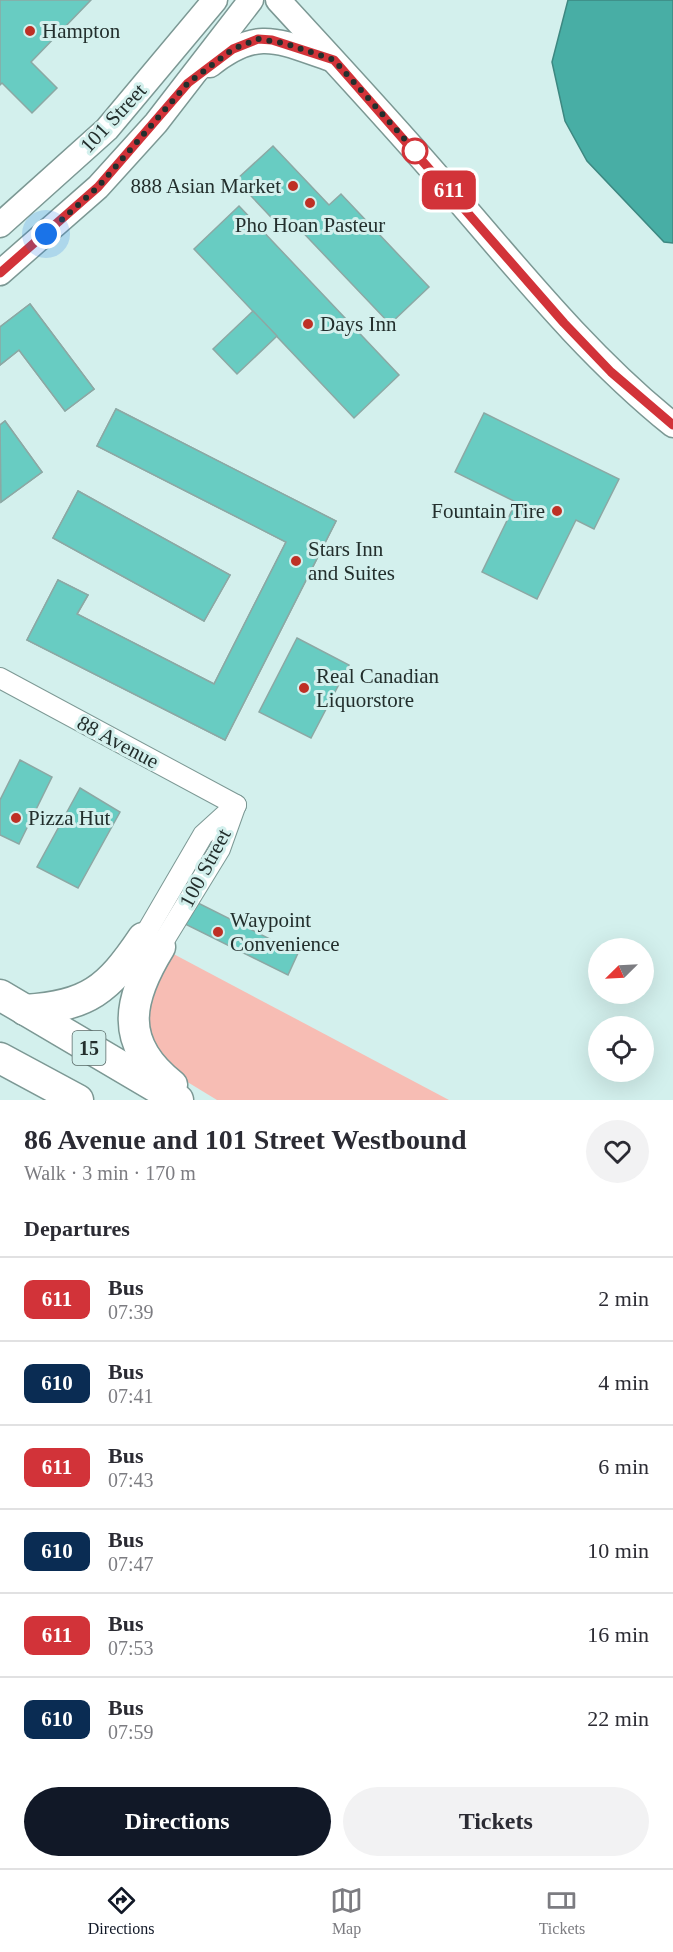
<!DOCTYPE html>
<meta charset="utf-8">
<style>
:root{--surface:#fff;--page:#f2f2f3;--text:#2b2b33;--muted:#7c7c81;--line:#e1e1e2;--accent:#111827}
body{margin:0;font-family:Georgia,serif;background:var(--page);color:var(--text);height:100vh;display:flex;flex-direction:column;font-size:22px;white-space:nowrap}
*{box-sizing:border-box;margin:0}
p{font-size:20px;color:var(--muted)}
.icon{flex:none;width:33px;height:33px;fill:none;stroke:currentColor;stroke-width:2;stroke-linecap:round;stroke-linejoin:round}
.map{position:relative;height:1100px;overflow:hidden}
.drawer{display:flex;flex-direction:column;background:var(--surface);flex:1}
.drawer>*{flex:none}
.badge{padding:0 12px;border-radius:9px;font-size:21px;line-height:39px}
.needle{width:39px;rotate:246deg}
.controls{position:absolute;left:588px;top:938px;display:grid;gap:12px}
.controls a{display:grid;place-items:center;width:66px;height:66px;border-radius:50%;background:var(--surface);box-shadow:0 6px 24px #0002;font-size:30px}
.you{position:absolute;width:30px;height:30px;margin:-15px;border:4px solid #fff;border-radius:50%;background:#1a73e8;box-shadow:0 0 0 9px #1a73e833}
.map>.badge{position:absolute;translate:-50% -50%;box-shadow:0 0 0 3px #fff}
h2{padding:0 24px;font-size:22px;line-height:54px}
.round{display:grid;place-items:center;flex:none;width:63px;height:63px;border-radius:32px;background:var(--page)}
.head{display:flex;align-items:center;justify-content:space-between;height:102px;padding:0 24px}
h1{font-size:28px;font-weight:800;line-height:45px}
.cta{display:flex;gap:12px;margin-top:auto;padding:12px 24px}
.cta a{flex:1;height:69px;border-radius:36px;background:var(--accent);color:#fff;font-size:24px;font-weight:800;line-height:69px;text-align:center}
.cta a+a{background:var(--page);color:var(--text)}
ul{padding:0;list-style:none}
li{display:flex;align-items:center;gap:18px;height:84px;padding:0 24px;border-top:2px solid var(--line)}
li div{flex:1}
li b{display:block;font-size:22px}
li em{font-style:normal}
li .badge{min-width:66px;font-weight:700;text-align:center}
.tab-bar{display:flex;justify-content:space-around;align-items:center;height:84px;border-top:2px solid var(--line);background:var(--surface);font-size:16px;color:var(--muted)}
.tab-bar a{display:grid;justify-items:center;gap:3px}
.tab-bar .active{color:var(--accent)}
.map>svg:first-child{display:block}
.green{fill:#f7bdb4}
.water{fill:#48aea5;stroke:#3d8881;stroke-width:1.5}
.building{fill:#68ccc2;stroke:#8ca8a4;stroke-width:1.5}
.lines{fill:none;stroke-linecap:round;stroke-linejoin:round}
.minor-casing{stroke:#7c9894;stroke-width:22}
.tertiary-casing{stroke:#7c9894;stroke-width:27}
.primary-casing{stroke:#7c9894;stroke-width:33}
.minor{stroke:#fff;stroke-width:20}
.tertiary{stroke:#fff;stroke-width:24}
.primary{stroke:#fff;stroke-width:30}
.line-casing{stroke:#fff;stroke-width:14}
.line{stroke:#d23339;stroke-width:9}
.walk{stroke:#232f2d;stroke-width:6;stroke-dasharray:0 10.8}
.poi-dot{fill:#be3025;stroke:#d3f0ed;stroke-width:2}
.stop-dot{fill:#fff;stroke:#d23339;stroke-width:3}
.labels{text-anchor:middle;stroke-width:6;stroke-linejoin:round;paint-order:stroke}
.shield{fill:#d3f0ed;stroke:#586967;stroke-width:1.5}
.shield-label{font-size:20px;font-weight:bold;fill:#232f2d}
.poi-label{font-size:21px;fill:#232f2d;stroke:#d3f0ed;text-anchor:start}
.street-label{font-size:21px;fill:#232f2d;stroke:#d3f0ed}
</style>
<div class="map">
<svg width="673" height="1100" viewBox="0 0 673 1100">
<rect width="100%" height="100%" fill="#d3f0ed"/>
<polygon class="green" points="166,950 449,1100 217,1100 171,1072 149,1047 147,981"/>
<polygon class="water" points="568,0 673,0 673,243 664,242 587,161 565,121 552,62"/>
<g class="building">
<polygon points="0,0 91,0 31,62 57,88 32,113 2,83 0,85"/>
<polygon points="273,146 329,205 341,194 429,287 390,324 292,221 283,230 236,180"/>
<polygon points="239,206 399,375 354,418 194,249"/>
<polygon points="30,304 94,389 65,411 19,350 0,365 0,327"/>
<polygon points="30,304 94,389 65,411 19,350 0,365 0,327"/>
<polygon points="253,311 277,336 237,374 213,349"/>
<polygon points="116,409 336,521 225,740 27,640 58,580 88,595 77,614 214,684 286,542 97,446"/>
<polygon points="116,409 336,521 225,740 27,640 58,580 88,595 77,614 214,684 286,542 97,446"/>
<polygon points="484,413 619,479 594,529 576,520 537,599 482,572 516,502 455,472"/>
<polygon points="5,421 42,472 1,502 0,425"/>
<polygon points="5,421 42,472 1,502 0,425"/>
<polygon points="78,491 230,575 204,621 53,538"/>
<polygon points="78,491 230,575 204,621 53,538"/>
<polygon points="297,638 349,665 311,738 259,712"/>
<polygon points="20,760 52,777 19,844 0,835 0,800"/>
<polygon points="80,788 120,812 78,888 37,867"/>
<polygon points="196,902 298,953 288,975 185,924"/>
</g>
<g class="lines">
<g class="minor-casing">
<g id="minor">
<polyline points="0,678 236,805"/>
<polyline points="143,938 203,835 236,805"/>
<polyline points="160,947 220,849 235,807"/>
</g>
</g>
<g class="tertiary-casing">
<g id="tertiary">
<path d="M 278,0 C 334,61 391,122 445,185 C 518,269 586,355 673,425"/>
<path d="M 210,65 C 258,27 278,41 331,59"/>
<polyline points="0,225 107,129 215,0"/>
<polyline points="0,273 98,187 156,123 251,0"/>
</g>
</g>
<g class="primary-casing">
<g id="primary">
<path d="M 160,947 C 128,999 118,1043 172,1085"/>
<polyline points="0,995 178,1100"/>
<path d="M 25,1010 C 88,1006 108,990 143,938"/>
<polyline points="0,1058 78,1100"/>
</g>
</g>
<use href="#minor" class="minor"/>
<use href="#tertiary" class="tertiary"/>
<use href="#primary" class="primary"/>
</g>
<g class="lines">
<g class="line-casing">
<polyline id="line" points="0,273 98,187 188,83 233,49 258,39 272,40 334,60 564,323 611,372 673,425"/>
</g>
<use href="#line" class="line"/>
<polyline class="walk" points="46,234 98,187 188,83 233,49 258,39 284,43 334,60 418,154 415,151"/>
</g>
<g class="poi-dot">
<circle cx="30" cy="31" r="6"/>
<circle cx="293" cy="186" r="6"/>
<circle cx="310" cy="203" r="6"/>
<circle cx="308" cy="324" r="6"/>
<circle cx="557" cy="511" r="6"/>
<circle cx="296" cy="561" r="6"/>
<circle cx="304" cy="688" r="6"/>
<circle cx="16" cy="818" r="6"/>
<circle cx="218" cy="932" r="6"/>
</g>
<circle class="stop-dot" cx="415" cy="151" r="12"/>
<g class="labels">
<rect class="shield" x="72.5" y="1031" width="33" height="34" rx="4.5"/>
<g class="shield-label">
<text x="89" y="1055">15</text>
</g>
<g class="poi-label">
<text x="42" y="38">Hampton</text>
<text x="281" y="193" text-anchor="end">888 Asian Market</text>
<text x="310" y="232" text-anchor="middle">Pho Hoan Pasteur</text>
<text x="320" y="331">Days Inn</text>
<text x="545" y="518" text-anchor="end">Fountain Tire</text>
<text x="308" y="556">Stars Inn<tspan x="308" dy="24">and Suites</tspan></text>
<text x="316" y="683">Real Canadian<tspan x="316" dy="24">Liquorstore</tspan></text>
<text x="28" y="825">Pizza Hut</text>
<text x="230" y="927">Waypoint<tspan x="230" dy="24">Convenience</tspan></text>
</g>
<g class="street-label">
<text transform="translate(113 118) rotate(-47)" y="7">101 Street</text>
<text transform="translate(118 742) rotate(28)" y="7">88 Avenue</text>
<text transform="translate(205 868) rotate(-62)" y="7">100 Street</text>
</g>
</g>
</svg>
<div class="controls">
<a><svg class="needle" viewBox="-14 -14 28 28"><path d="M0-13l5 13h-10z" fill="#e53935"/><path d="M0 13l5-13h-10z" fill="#7c7c81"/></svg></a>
<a><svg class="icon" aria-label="locate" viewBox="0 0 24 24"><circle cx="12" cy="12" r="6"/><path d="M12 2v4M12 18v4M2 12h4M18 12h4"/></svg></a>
</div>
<div class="you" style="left:46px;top:234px"></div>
<b class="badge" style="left:449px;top:190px;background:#d23339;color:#fff">611</b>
</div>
<section class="drawer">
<div class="head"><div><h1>86 Avenue and 101 Street Westbound</h1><p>Walk · 3 min · 170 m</p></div><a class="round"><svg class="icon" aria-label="heart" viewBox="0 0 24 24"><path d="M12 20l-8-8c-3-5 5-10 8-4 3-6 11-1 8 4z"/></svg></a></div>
<h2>Departures</h2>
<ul>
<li><span class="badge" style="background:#d23339;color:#fff">611</span><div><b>Bus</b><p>07:39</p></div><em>2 min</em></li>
<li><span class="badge" style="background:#0a2c53;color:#fff">610</span><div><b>Bus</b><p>07:41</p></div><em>4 min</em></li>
<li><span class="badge" style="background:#d23339;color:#fff">611</span><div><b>Bus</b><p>07:43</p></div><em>6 min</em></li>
<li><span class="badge" style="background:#0a2c53;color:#fff">610</span><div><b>Bus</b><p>07:47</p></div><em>10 min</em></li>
<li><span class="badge" style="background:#d23339;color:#fff">611</span><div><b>Bus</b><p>07:53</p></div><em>16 min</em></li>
<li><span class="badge" style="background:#0a2c53;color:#fff">610</span><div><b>Bus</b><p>07:59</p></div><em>22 min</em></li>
</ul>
<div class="cta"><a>Directions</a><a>Tickets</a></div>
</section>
<nav class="tab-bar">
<a class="active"><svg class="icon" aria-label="directions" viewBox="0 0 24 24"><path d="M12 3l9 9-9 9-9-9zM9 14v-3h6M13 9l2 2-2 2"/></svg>Directions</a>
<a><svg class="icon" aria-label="map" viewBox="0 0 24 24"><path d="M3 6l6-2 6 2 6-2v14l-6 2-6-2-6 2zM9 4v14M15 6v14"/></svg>Map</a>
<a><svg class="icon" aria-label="tickets" viewBox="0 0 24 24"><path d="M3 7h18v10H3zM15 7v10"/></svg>Tickets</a>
</nav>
